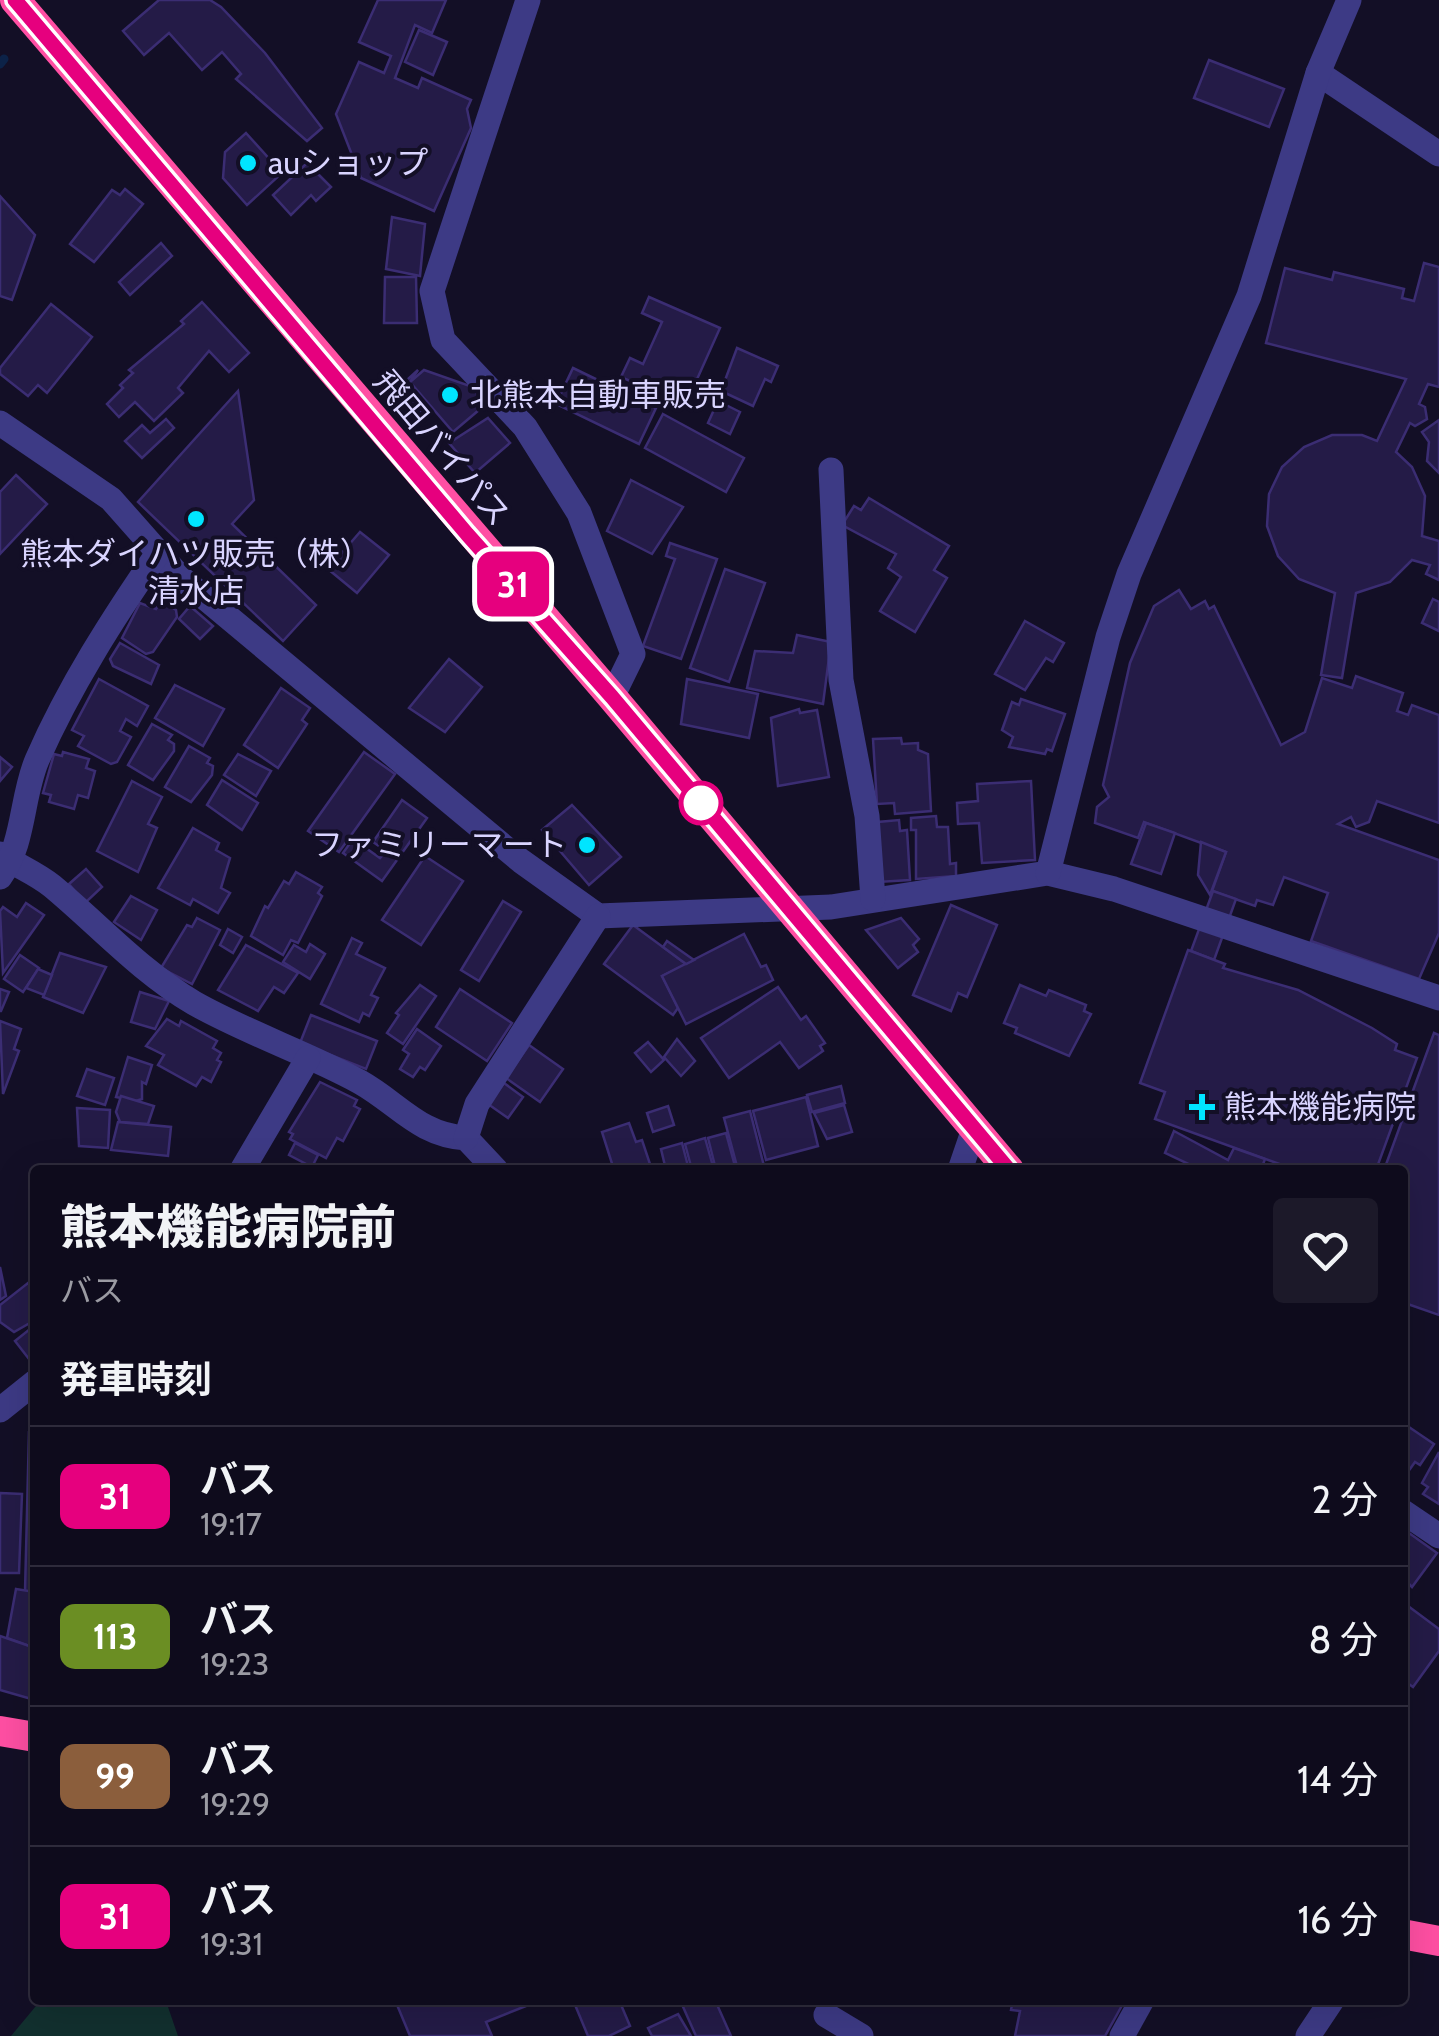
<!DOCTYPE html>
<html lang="ja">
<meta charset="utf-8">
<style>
:root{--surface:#0e0b1c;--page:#1c1929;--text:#f1f3f6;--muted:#9b9ba3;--line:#2e2b3b}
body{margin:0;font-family:Cabin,"Noto Sans JP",sans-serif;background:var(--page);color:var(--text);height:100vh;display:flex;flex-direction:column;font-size:38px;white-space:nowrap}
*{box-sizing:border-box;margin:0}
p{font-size:32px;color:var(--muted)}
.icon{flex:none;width:55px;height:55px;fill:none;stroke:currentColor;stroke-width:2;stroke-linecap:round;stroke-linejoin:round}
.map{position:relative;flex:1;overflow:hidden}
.drawer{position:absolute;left:30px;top:1165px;width:1378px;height:840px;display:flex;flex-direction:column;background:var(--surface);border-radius:10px;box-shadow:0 10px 40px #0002,0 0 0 2px var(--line)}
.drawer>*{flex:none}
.badge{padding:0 20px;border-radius:15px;font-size:35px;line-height:65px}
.map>.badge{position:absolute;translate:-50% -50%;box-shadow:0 0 0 5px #fff}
h2{padding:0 30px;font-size:38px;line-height:90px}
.round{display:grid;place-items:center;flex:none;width:105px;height:105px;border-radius:10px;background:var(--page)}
.headline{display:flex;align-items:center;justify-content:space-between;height:170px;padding:0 30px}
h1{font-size:48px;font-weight:800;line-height:75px}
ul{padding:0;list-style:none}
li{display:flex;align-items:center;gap:30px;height:140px;padding:0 30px;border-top:2px solid var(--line)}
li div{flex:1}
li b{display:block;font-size:38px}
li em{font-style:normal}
li .badge{min-width:110px;font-weight:700;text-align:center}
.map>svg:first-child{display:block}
.green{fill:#12302f}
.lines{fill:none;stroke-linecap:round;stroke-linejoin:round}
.stream{stroke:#0c2248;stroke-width:9}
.building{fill:#241b47;stroke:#3b2d73;stroke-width:2.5}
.minor{stroke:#3d3a85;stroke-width:25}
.highway{stroke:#ff4fa3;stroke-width:30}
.line-casing{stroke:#fff;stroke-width:22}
.line{stroke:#e6007e;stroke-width:15}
.poi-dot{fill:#00e5ff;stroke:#130f26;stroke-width:4}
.stop-dot{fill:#fff;stroke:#e6007e;stroke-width:5}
.labels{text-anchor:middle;stroke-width:8;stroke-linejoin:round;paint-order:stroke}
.poi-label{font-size:32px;fill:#d9d4ff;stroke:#130f26;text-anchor:start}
.street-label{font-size:32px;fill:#d9d4ff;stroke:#130f26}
</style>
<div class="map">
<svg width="1439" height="2036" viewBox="0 0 1439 2036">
<rect width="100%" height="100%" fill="#130f26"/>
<polygon class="green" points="41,2000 157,2000 168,2007 178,2036 11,2036"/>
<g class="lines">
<polyline class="stream" points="0,64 4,59"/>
</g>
<g class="building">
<polygon points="159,0 210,0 221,7 265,53 322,128 307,141 236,79 241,74 222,52 202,70 169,33 144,55 123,31"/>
<polygon points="378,0 446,0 432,33 415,25 395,78 418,88 422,78 471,100 467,109 471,128 434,211 361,178 336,114 359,62 384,73 391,56 359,42"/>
<polygon points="419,30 447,42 433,75 405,62"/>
<polygon points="1209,60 1284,89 1269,127 1194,98"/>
<polygon points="246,133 282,173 247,205 223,178 225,152"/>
<polygon points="307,163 331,187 316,201 311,195 291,215 273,195"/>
<polygon points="125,189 143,204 94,262 70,244 112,190 120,195"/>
<polygon points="0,196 35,235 12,300 0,296"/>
<polygon points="392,217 425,224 420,276 386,269"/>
<polygon points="161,243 172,256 130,295 119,282"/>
<polygon points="1424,263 1439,267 1439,387 1428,384 1419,404 1425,407 1427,419 1415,426 1410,423 1396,452 1412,467 1425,496 1422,536 1439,541 1439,580 1426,574 1430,565 1412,560 1390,582 1356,593 1342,678 1321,675 1335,593 1299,579 1278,556 1267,526 1269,494 1282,467 1304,447 1332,435 1362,435 1377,441 1406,379 1266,343 1285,268 1332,280 1334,272 1404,289 1402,298 1414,301"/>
<polygon points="385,277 416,277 417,323 384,323"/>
<polygon points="649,297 720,328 685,406 621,377 630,358 643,364 662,322 642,313"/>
<polygon points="202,302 249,353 229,372 209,351 178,388 183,393 154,421 135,402 119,417 107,404 123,388 120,385 133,373 129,370 184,324 181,321"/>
<polygon points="51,304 92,337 47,393 38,385 28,396 0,374 0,368"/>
<polygon points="737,348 778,366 771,382 765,379 753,406 721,391"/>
<polygon points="573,368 656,408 639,444 556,404"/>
<polygon points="418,370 410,382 430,405 419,414 397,389"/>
<polygon points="424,370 470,386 486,404 453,432 410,382"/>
<polygon points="238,391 254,500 232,524 316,605 283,641 138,502"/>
<polygon points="718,401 740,412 730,434 708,423"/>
<polygon points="663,414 744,458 726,492 645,448"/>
<polygon points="488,418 510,443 475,473 449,443"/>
<polygon points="166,419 174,428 142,458 125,441 142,425 150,433"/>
<polygon points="1439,420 1439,473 1427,461 1429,442 1422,432"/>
<polygon points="16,475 47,504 0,554 0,492"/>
<polygon points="631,480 683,507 652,554 607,531"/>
<polygon points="869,498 949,546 934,570 947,578 915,632 880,611 901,577 888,568 896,554 842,525 854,506 861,510"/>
<polygon points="360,532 389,555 357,593 328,569"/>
<polygon points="670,543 717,559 681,659 643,646 675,559 666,556"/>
<polygon points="725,569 765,583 729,682 690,668"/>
<polygon points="1179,590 1191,609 1205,601 1209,609 1214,606 1281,745 1305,732 1322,678 1352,688 1356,676 1403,693 1397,711 1408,715 1412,705 1439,715 1439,823 1377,801 1369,822 1356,827 1351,817 1338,824 1439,860 1439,933 1419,979 1311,941 1328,893 1284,877 1273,905 1257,900 1255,906 1212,891 1226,852 1144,822 1138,838 1095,823 1097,807 1109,797 1103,785 1130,663 1154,606"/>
<polygon points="1433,599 1439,602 1439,631 1422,623"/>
<polygon points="162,601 176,610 177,617 153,652 146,654 122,638 140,603 156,609"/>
<polygon points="190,606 213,626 200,639 179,619"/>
<polygon points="1025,621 1064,643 1053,662 1046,658 1025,690 995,674"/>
<polygon points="797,635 831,642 823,704 747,688 755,651 793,653"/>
<polygon points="120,643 159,665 151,684 113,666 110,659"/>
<polygon points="449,659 482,687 445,732 409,708"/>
<polygon points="99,679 148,706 137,726 126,719 120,731 131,737 117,762 111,764 78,746 84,736 72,730"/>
<polygon points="687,679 758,694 749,738 681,724"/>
<polygon points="175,685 224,709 203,746 155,718"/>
<polygon points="281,688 310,708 302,720 307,724 278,768 244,745"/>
<polygon points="1021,699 1065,714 1052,751 1047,749 1045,754 1009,747 1013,737 1002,730 1012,702 1019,705"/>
<polygon points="799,709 800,713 817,710 829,777 778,786 771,718"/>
<polygon points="152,724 172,735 168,740 174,744 174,751 153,780 128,765"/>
<polygon points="901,738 902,744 918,743 918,750 928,754 931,811 895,814 894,803 877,804 873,739"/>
<polygon points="189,746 210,758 207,763 213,766 212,775 191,802 165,787"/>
<polygon points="63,752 89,759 86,768 95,771 88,798 78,795 74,809 49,802 51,795 43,793 54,754 62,756"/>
<polygon points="364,752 395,774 339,852 308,831"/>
<polygon points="238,754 271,771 256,796 224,775"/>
<polygon points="0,757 12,767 0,781"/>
<polygon points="222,780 258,803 242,830 207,805"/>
<polygon points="132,781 162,797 148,824 157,828 138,872 97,851"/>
<polygon points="1031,781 1035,860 982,863 979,823 958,824 957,803 978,801 977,784"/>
<polygon points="402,800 427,818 382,881 343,853 353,839 380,858 386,851 373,842"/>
<polygon points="572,805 621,857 589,885 542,830"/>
<polygon points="936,816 937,827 948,827 950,864 956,863 956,876 916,879 916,830 911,830 911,818"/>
<polygon points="899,820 900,831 907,830 910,880 878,882 878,822"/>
<polygon points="1146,823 1175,833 1161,874 1131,864"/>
<polygon points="193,828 219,843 216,850 230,858 221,888 230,893 218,913 193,899 190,905 158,888"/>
<polygon points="1201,842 1226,852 1210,895 1198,875"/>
<polygon points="425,856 463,881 421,945 382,920"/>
<polygon points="86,869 102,887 85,903 69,884"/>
<polygon points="296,872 322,887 318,893 322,896 298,943 291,940 283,955 251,936 265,906 268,908 284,881 289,884"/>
<polygon points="1213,891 1236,899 1214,960 1191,951"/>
<polygon points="131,896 157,910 141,940 114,922"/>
<polygon points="503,901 521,912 479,981 461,970"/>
<polygon points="26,903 44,915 3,973 0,911 3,907 17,917"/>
<polygon points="951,905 997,925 967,997 958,993 951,1011 913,995"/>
<polygon points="197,918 220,930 192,984 161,968 187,925 192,927"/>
<polygon points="901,918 919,939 913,945 918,952 898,968 866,930"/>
<polygon points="633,925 686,964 662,976 678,1008 673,1015 604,964"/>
<polygon points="228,929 242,937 233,953 220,945"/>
<polygon points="744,934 761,967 766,965 773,980 686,1024 662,976"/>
<polygon points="352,938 362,943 356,954 385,968 371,995 378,998 369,1016 363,1013 359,1022 321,1004"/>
<polygon points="667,941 694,960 686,964 663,947"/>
<polygon points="310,944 325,954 310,979 283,962 294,945 306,952"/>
<polygon points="246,945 298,973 284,993 274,987 258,1011 218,990"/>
<polygon points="1188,950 1225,964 1223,968 1298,990 1372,1028 1397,1044 1395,1050 1417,1058 1376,1170 1296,1170 1155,1119 1165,1092 1140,1083"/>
<polygon points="60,953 106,967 83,1013 43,997"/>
<polygon points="20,955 39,968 23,992 4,979"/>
<polygon points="38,969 52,975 44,995 26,988"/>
<polygon points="420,985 436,996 403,1044 387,1033 399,1015 396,1013"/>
<polygon points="1020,985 1046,996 1049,990 1086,1005 1084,1011 1091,1014 1069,1056 1015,1033 1017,1028 1004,1023"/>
<polygon points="778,987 801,1020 806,1016 825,1043 820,1046 823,1051 799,1068 780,1042 729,1078 701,1038"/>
<polygon points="0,989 9,992 1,1011 0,1011"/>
<polygon points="460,989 512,1023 487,1061 436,1027"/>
<polygon points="140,992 169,1001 155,1029 131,1022"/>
<polygon points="311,1015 377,1041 366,1069 300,1043"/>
<polygon points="167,1019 179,1026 181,1021 217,1041 213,1048 221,1053 217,1060 221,1062 211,1082 202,1077 196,1086 158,1065 164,1055 146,1046"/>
<polygon points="0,1021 21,1029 14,1049 19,1051 3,1094"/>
<polygon points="417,1029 441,1046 425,1070 420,1067 413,1077 400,1069 409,1054 403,1050"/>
<polygon points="1434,1033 1439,1035 1439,1315 1402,1302 1402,1170 1384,1170"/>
<polygon points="677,1039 695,1061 681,1076 664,1057"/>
<polygon points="648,1042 664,1060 651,1072 635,1053"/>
<polygon points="529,1045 563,1069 540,1102 506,1078"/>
<polygon points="128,1057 152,1065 146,1084 142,1082 142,1099 136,1101 116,1097"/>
<polygon points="87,1069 114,1078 105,1105 77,1096"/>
<polygon points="320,1082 357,1100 354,1106 360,1109 343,1141 337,1138 326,1158 290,1139 293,1134 289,1132"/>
<polygon points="504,1083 523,1097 508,1118 488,1104"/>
<polygon points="841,1086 845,1103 812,1112 807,1095"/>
<polygon points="121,1096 154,1106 148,1124 120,1122 116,1112"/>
<polygon points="806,1097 818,1146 766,1160 753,1111"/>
<polygon points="844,1105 852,1132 827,1139 814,1113"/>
<polygon points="668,1106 674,1125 653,1132 647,1113"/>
<polygon points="77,1108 110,1110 108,1148 79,1146"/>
<polygon points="750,1111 765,1170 738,1170 724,1118"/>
<polygon points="118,1122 171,1127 168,1156 111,1150"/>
<polygon points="629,1123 636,1142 642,1140 652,1170 614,1170 602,1132"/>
<polygon points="1174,1131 1228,1160 1234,1148 1265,1159 1261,1170 1201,1170 1165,1153"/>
<polygon points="726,1133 736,1170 716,1170 708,1138"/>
<polygon points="705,1138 714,1170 692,1170 685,1144"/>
<polygon points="295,1143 318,1155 312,1167 289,1155"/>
<polygon points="682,1143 689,1170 666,1170 661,1149"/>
<polygon points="0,1267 6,1296 0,1300"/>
<polygon points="28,1283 35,1293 35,1320 14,1332 0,1322 0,1305"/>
<polygon points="35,1325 35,1359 29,1359 15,1341"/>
<polygon points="1403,1423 1434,1444 1420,1465 1415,1462 1410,1469 1402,1464"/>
<polygon points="35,1430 35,1592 25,1591 29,1432"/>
<polygon points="1439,1452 1439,1504 1423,1494 1428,1487 1422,1483"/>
<polygon points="0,1493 22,1494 19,1573 0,1573"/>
<polygon points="1402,1528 1437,1553 1412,1587 1408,1583 1402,1591"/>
<polygon points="16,1589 35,1592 35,1648 7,1638"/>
<polygon points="1404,1603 1439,1629 1439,1651 1413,1687 1406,1682 1402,1687"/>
<polygon points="0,1636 35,1648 35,1700 0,1690"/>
<polygon points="395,2000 535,2000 536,2002 486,2022 492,2036 410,2036"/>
<polygon points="573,2000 619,2000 630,2026 609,2036 588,2036"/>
<polygon points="680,2000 715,2000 731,2036 696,2036"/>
<polygon points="1013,2000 1125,2000 1105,2036 1015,2036 1020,2011 1011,2010"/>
<polygon points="678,2014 691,2036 652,2036 648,2028"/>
</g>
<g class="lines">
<g class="minor">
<polyline points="528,0 432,291 443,340 525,427 579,513 633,654 612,697"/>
<polyline points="1318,73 1439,154"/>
<polyline points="0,423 111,499 180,577 521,861 598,916 831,907 1048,873 1114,889 1439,998"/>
<polyline points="831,470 841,680 867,816 873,899"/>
<path d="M 0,854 C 17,866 36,873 52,886 C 100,926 140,971 194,1003 C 247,1033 307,1053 360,1082 C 399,1104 419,1135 466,1138 L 496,1170"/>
<polyline points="1048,873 1108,637 1129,574 1249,296 1318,73 1349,0"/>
<path d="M 0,877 C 25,842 21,798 37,760 C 69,687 113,618 158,553"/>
<polyline points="466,1138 477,1104 598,916"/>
<polyline points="242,1170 308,1058"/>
<polyline points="960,1170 974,1129"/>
<polyline points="0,1410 35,1382"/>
<polyline points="1402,1511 1439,1536"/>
<polyline points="826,2015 861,2036"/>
<polyline points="1122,2036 1142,2000"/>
<polyline points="1308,2036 1332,2000"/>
</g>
<g class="highway">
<polyline points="15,0 612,697 1009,1170"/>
<polyline points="0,1731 35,1737"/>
<polyline points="1402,1934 1439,1941"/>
</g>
</g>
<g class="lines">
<g class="line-casing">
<polyline id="line" points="15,0 467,534 612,697 1009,1170"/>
</g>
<use href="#line" class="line"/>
</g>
<g class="poi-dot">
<circle cx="248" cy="163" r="10"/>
<circle cx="450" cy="395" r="10"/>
<circle cx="196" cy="519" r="10"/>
<circle cx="587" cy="845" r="10"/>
<path d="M1197 1092h10v10h10v10h-10v10h-10v-10h-10v-10h10z"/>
</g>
<circle class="stop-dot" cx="701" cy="803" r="20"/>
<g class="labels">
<g class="poi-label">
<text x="268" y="174">auショップ</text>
<text x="470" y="406">北熊本自動車販売</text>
<text x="196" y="565" text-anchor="middle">熊本ダイハツ販売（株）<tspan x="196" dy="37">清水店</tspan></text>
<text x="567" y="856" text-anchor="end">ファミリーマート</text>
<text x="1224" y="1118">熊本機能病院</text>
</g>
<g class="street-label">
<text transform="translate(442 448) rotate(50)" y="11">飛田バイパス</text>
</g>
</g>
</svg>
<b class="badge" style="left:513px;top:584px;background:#e6007e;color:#fff">31</b>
<section class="drawer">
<div class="headline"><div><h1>熊本機能病院前</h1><p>バス</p></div><a class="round"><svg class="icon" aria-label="heart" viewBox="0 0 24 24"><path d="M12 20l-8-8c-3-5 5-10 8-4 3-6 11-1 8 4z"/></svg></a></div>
<h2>発車時刻</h2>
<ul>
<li><span class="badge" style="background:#e6007e;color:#fff">31</span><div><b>バス</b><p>19:17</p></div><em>2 分</em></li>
<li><span class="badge" style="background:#6b8e23;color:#fff">113</span><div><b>バス</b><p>19:23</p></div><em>8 分</em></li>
<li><span class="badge" style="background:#8b5e3c;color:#fff">99</span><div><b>バス</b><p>19:29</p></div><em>14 分</em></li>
<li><span class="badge" style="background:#e6007e;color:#fff">31</span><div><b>バス</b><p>19:31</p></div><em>16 分</em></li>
</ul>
</section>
</div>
